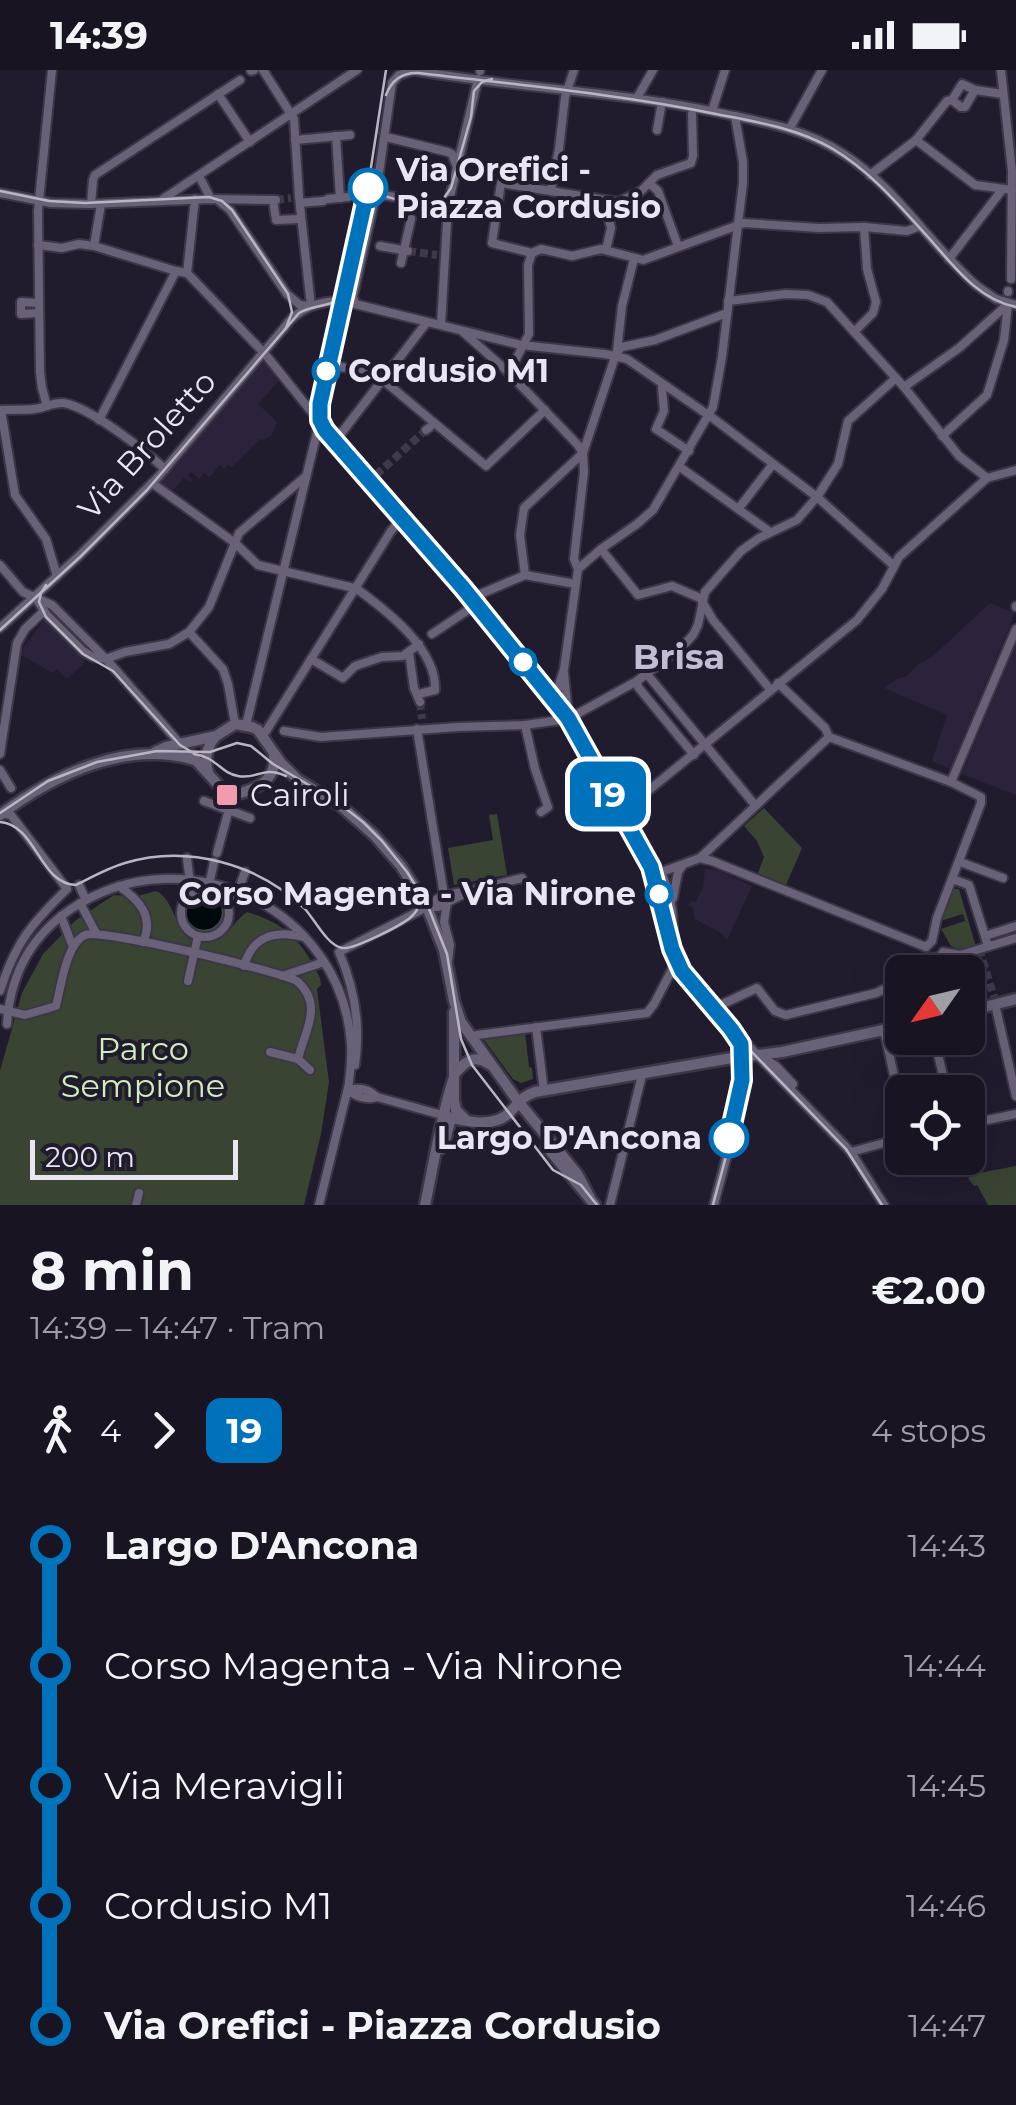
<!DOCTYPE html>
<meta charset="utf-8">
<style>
:root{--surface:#191422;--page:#221d2a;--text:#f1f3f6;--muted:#9f9ea5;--line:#373340}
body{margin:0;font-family:Montserrat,sans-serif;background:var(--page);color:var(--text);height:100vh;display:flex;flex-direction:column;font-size:38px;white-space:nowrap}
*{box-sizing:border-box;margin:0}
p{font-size:32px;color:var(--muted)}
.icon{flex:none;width:55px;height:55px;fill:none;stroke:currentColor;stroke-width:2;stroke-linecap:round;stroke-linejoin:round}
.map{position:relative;height:1135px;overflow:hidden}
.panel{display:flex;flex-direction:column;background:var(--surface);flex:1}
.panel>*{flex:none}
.badge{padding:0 20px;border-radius:15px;font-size:35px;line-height:65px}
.needle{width:65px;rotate:236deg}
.tools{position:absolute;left:885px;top:885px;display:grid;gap:20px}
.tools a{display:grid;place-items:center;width:100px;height:100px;border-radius:15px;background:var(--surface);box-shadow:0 10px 40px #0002,0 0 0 2px var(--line);font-size:50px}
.scale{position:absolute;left:30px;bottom:25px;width:208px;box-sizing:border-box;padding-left:10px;border:5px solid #e9e5f2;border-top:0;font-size:28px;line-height:35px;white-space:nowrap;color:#e9e5f2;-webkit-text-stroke:8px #211b2e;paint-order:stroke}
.map>.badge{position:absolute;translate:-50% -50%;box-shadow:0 0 0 5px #fff}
.legs{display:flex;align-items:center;gap:15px;height:110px;padding:0 30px;font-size:32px}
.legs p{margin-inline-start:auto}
.head{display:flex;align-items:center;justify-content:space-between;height:170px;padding:0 30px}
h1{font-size:55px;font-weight:700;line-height:75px}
ul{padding:0 30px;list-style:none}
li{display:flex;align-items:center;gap:35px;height:120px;font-size:38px}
li i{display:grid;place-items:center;width:15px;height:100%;margin:0 12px;background:currentColor}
li i::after{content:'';width:25px;height:25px;margin:-12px;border:8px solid;border-radius:50%;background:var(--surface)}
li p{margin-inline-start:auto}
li:first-child i{background:linear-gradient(#0000 50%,currentColor 0)}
li:last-child i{background:linear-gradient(currentColor 50%,#0000 0)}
.status{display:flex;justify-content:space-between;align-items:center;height:70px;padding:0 50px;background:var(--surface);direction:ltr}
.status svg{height:28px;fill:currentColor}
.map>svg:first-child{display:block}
.built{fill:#2b233b}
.green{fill:#3a4433}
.water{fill:#00090c;stroke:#464b51;stroke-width:2.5}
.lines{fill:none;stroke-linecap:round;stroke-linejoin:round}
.street-tunnel{stroke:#3f394b;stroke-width:8;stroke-dasharray:8 4;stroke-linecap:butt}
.street-casing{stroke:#3c3746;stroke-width:12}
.secondary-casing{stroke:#3c3746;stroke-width:15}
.street{stroke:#686177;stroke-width:8}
.secondary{stroke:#686177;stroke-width:10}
.tram{stroke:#bab5c4;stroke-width:2.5}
.line-1-casing{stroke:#fff;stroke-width:22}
.line-1{stroke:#0072bc;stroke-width:15}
.stop-1-dot{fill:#fff;stroke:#0072bc;stroke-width:5}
.poi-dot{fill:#f29aae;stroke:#211b2e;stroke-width:4}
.labels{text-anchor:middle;stroke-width:8;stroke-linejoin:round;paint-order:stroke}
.stop-label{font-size:32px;font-weight:bold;fill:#e9e5f2;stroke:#211b2e;text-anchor:start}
.street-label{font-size:32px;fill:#e9e5f2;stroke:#211b2e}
.poi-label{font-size:32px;fill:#e9e5f2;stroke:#211b2e;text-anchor:start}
.park-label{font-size:32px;fill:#d1edb9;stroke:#211b2e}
.neighbourhood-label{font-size:35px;font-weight:bold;fill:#c3bcd5;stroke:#211b2e}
</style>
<div class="status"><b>14:39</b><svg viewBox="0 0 49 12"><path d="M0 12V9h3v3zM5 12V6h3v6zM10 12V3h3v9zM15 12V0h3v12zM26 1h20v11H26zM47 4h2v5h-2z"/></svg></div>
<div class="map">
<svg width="1016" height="1135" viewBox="0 0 1016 1135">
<rect width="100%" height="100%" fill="#211b2e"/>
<g class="built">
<polygon points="264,283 283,306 258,334 277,352 271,366 264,370 260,369 232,397 228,395 224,399 220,395 210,407 204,403 199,409 191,402 188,406 193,410 191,412 184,408 170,424 152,413"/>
<polygon points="990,533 1015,543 950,699 932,691 947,645 884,618 897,609 907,606 917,595 933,586"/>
<polygon points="54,537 91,574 83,595 66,609 57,599 53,603 19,584"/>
<polygon points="1016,574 1016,725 962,704"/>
<polygon points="705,799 718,800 752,816 727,870 721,863 695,849 693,838 688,836 691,831 696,832 703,817"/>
</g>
<g class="green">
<polygon points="764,738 802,778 786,815 758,803 764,787 757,771 744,756"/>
<polygon points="497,744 507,805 454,815 448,778 493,770 489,745"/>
<polygon points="953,819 959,819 976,877 961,881 951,876 941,859 965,851 963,844 940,851"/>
<path d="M 156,821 C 180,831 175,889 218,869 C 231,862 236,849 247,842 C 286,854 302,871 320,908 L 321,915 L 317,919 L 329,1012 L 321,1064 L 304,1135 L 0,1135 L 0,1001 L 22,923 L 43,884 L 76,850 L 114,825 L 134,827 Z"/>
<polygon points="525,963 529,997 532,998 533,1009 521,1013 513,1009 484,970"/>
<polygon points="1016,1096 1016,1135 988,1135 977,1115 974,1116 968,1108 979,1103"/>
</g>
<circle class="water" cx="204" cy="842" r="19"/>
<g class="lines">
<g class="street-tunnel">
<polyline points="377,60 379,60"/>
<polyline points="276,130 291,128"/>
<polyline points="408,181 437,185"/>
<polyline points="376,405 426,360"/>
<polyline points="420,632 422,649"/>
<polyline points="979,879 994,927"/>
</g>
<g class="street-casing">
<g id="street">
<polyline points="263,0 294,49 299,127 311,236"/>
<path d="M 411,0 C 514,18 618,21 720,43 C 763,52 805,59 842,83 C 896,117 930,175 977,216 L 996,229 L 1016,235"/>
<polyline points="1001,0 1012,101 1011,209"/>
<polyline points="251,1 254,0"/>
<polyline points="412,1 399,5 392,13 376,124 353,226 355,234 521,275 605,284 627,289 714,349 817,427 893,495"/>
<polyline points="480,1 480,0"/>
<polyline points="218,24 250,72"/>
<polyline points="637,28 653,0"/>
<polyline points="952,30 961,37 965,37 975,20"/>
<polyline points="712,41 725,0"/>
<polyline points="692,44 693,86 691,93 657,105 641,121 618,132 501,113 492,173 532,183 541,179 572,186 601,179 643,190 744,153 819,158 864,157 907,161 920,156"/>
<polyline points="790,58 822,0"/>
<polyline points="657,60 662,32"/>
<polyline points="336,66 340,128"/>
<polyline points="386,67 448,82 452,84 456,95"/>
<polyline points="295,70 350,65"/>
<polyline points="916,70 975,115 1012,120"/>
<polyline points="870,105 916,70 947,31 952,30 962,14 975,20 1003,24"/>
<polyline points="199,106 211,129"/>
<polyline points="649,113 658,121 678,176"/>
<polyline points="551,120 559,79 565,27 574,0"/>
<polyline points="0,123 51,133 89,134 211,129 276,130"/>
<polyline points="376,124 496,143"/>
<polyline points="163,129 357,0"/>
<polyline points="328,129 348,127"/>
<polyline points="362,129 363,129"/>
<polyline points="273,130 276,150 301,149"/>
<polyline points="604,131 611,158 606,180"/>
<polyline points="220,132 230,140 287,224 300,235 309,236"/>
<polyline points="300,133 323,131"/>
<polyline points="91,134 93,110 95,105 240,10"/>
<polyline points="38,175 62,178 79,174 94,176 176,201 187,203 265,284 327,361 464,517 559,633 652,796 676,885 690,910 758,986 851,1082 884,1135"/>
<polyline points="94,176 101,134"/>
<polyline points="380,176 408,181"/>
<polyline points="949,189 1002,120"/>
<polyline points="401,193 411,149"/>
<polyline points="187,203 195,129"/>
<polyline points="1008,221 1008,222"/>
<polyline points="728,231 786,224 808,225 827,232 904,317 959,386 987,408"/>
<polyline points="38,233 21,232 21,244 38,243"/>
<polyline points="441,255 448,135 478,9"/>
<polyline points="463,262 506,300 577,374 583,383"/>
<polyline points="854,262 873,243 876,232 867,199 864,157"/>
<polyline points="617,282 622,277 655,270 727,243"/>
<polyline points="337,296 377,305 486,396 545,340"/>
<polyline points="506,300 515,291 529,264 528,195 532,183"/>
<polyline points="904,317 959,278 1008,234"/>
<polyline points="662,318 664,341 656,359 689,381"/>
<polyline points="47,336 42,318 40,302 38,141 52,0"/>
<path d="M 0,340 C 13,339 28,341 40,338 C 48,336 55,332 64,333 C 91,338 144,380 165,399"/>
<polyline points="1,340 15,425 46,469 57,506"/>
<polyline points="99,350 176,201"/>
<polyline points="426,360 430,357"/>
<polyline points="942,366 987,325 1004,270 1008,234"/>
<polyline points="336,370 427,252"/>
<polyline points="680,397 770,462"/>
<polyline points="152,413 235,473 258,495 354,518"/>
<polyline points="739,438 773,394"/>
<polyline points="601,479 638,525 672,516 700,528 713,550 770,619"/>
<polyline points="0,495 23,522 52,535 106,589 181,675"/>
<polyline points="578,499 601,479 637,454 653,440 713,337 722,287 743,113 743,92 735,46"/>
<polyline points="525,505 520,465 524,438 583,383"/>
<path d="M 357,519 C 387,541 437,579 435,620 L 419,624"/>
<polyline points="35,527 47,545 83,581 93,587 106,589 125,582 169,574 189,562 209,537 239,463 305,407"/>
<polyline points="1016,536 1016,537"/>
<path d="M 0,558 L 80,485 L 159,406 L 284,258 C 297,238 321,230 344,231"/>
<polyline points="189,562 223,599 228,614 235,654"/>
<polyline points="432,564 477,534 478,525 525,505 570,513"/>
<polyline points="409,583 414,618 420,632"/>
<polyline points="311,589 343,608 355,596 382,587 403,586 419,574"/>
<polyline points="564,603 568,644"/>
<polyline points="646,603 755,735"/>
<polyline points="637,611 638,617 694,685"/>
<polyline points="778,613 825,658 829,667 951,712 981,727 981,733 937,848 932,871 926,877"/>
<polyline points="555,628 564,599 578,499 574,489 584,402 583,383 617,281 622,236 634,189"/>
<polyline points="246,655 320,350"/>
<polyline points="525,655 535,699 548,737 541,742"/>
<polyline points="417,659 444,825"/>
<polyline points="284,661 321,667 458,657 525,655 568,649 637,611 682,577 693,565 698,555 705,522 741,481 759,468 797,450 817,427 838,394 848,351 896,308"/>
<polyline points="263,666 391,461 403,447"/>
<polyline points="0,684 17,573 25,559 44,541"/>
<polyline points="0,700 11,718"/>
<polyline points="951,712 1016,559"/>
<polyline points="204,731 250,748"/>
<path d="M 0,743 L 11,745 L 67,819 C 32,853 15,873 0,921"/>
<polyline points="621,743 857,550 882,519 899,487 987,408 1016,400"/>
<polyline points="217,783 231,732"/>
<polyline points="187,788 190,813"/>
<polyline points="700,788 712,791 926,877"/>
<polyline points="963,793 1003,808"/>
<polyline points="656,804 700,788 829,667"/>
<path d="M 656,804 L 663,807 C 671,824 673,840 673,858"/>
<polyline points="955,810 969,815 988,876"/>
<polyline points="79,815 86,830"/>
<polyline points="209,815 214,792"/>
<path d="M 119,816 C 139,830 155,847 143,872"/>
<circle cx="205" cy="843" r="24"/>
<polyline points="673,828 678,802 683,795"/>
<polyline points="447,832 444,852 450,875 448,891"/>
<polyline points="80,833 96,863"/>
<polyline points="227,834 238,821 245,802"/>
<polyline points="427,837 438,837 464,824"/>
<polyline points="61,846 73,877"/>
<polyline points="985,866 1016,856"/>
<path d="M 244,896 C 253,865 275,860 304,867"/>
<polyline points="919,902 926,899 931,888 940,887 943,882 960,885 1016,868"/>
<polyline points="282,906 324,892"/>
<polyline points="188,911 198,866"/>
<polyline points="995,934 1016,1026"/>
<polyline points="714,938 757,918 775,941 786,945 876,923 902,911"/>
<path d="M 0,939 L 25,945 L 56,936 C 61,917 66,874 85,865 C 101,858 274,900 297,911 C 324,935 305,960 298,989"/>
<path d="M 7,954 C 10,905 31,866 71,839 C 184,763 342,838 351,974 C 352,989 350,1005 348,1020"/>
<polyline points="536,957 544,1021"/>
<polyline points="884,960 902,1042"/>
<polyline points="477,965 647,943 654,934 674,896 679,891"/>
<polyline points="934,968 947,1022"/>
<polyline points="270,982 298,989"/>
<polyline points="298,989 310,1000"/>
<polyline points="767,990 776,996 793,1014"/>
<path d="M 355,995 C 361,955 355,919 339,882 L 427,837 C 440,823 455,824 473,820 C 489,817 505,812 522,808"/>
<path d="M 348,1020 C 360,1017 368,1019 377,1027 L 442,1045"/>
<path d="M 348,1020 C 357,1027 365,1030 377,1027"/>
<polyline points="968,1054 1016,1044"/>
<polyline points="851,1082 902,1068"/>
<polyline points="136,1135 139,1123"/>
<polyline points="319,1135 348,1018"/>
<polyline points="610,1135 642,1005"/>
<path d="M 714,1135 C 723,1096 754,1004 740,969"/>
</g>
</g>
<g class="secondary-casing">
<g id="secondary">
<polyline points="155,682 166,677 216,666 235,654 252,657 258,660 281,693 298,710 341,736 374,765 401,796 427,837 444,880 454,931 461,952 517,1030 578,1105 590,1128"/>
<path d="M 191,685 L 222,719 L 237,724 C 257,719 277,710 274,685"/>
<path d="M 208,702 C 204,689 207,677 215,667"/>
<path d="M 0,745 C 55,704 126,670 195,690"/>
<polyline points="968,941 1016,929"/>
<polyline points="454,942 454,1031 456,1040 465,1049"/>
<path d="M 454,1005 C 463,993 475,983 489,994"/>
<path d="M 442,1045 C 462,1051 495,1060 511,1041 C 520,1032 521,1027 535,1022 L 726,989 L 782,982 L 902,956"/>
<polyline points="547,1077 595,1135"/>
<polyline points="440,1079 446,1067 451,1048"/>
<path d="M 425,1135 C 434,1093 440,1051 453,1010"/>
</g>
</g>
<use href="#street" class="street"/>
<use href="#secondary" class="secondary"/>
<g class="tram">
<polyline points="386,0 365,136 320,335 321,352 463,518 560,636 649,794 673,879 684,904 749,979 846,1079 882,1135"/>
<path d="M 386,25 C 392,9 403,2 419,3 C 518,15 618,24 716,44 C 756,52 797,58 833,79 C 870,101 899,135 928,167 C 953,195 977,229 1016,237"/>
<path d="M 373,104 C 374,112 373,115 378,121 C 388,132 432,135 444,128 L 451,118 L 471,47 L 474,21 L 482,12 L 492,9"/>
<polyline points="0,121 49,131 85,133 209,127 222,131 232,140 288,224 292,242 286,258"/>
<polyline points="46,515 41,523 39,532 46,547 83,584 113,601 180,675 195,684"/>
<path d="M 0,560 L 80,487 L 147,420 L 299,243 C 316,233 337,239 348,219"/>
<path d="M 194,684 C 217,687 220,703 238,706 C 257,710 263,695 286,706"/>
<polyline points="0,743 48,711 97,692 157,681 210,682 237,673 251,676 273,694 336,731 363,752 382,771 407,802 427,834 447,884 461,969 472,995 553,1100 581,1115 597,1135"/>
<path d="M 0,752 C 37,755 39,814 76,815 C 92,807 108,798 125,793 C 187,774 259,794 305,839 C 315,850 327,875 342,878 C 353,880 403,855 412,846 C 417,841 417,840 419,833 L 417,816"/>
<path d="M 713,1135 C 722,1098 755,998 737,967"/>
</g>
</g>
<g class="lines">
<g class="line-1-casing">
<polyline id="line-1" points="368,118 320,334 320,350 325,360 463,518 568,648 651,797 672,879 682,901 731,959 741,974 742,1010 729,1068"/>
</g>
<use href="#line-1" class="line-1"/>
</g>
<g class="stop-1-dot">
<circle cx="368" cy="118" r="18"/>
<circle cx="326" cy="301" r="12"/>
<circle cx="523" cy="592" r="12"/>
<circle cx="659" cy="824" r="12"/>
<circle cx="729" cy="1068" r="18"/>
</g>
<rect class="poi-dot" x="215" y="713" width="24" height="24" rx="5"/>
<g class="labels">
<g class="stop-label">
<text x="396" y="111">Via Orefici -<tspan x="396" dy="37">Piazza Cordusio</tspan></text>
<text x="348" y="312">Cordusio M1</text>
<text x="636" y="835" text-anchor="end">Corso Magenta - Via Nirone</text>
<text x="702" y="1079" text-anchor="end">Largo D'Ancona</text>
</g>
<g class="street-label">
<text transform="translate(147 375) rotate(-48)" y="11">Via Broletto</text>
</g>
<g class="poi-label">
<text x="250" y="736">Cairoli</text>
</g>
<g class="park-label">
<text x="143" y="990">Parco<tspan x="143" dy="37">Sempione</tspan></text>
</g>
<g class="neighbourhood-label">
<text x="679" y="599">Brisa</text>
</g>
</g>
</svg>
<div class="tools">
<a><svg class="needle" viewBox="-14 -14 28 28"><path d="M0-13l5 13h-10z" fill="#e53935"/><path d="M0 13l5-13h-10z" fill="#9f9ea5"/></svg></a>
<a><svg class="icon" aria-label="locate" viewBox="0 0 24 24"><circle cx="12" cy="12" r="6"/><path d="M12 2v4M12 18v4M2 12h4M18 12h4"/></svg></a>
</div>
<div class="scale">200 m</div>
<b class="badge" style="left:608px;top:724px;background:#0072bc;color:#fff">19</b>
</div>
<section class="panel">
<div class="head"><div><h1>8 min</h1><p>14:39 – 14:47 · Tram</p></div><b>€2.00</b></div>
<div class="legs"><svg class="icon" aria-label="walk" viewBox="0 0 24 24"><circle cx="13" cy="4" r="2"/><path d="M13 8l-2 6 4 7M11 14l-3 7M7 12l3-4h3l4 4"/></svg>4<svg class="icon" aria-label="forward" viewBox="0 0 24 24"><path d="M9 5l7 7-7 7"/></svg><b class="badge" style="background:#0072bc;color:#fff">19</b><p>4 stops</p></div>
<ul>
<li><i style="color:#0072bc"></i><b>Largo D'Ancona</b><p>14:43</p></li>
<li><i style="color:#0072bc"></i><span>Corso Magenta - Via Nirone</span><p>14:44</p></li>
<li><i style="color:#0072bc"></i><span>Via Meravigli</span><p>14:45</p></li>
<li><i style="color:#0072bc"></i><span>Cordusio M1</span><p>14:46</p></li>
<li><i style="color:#0072bc"></i><b>Via Orefici - Piazza Cordusio</b><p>14:47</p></li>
</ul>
</section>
